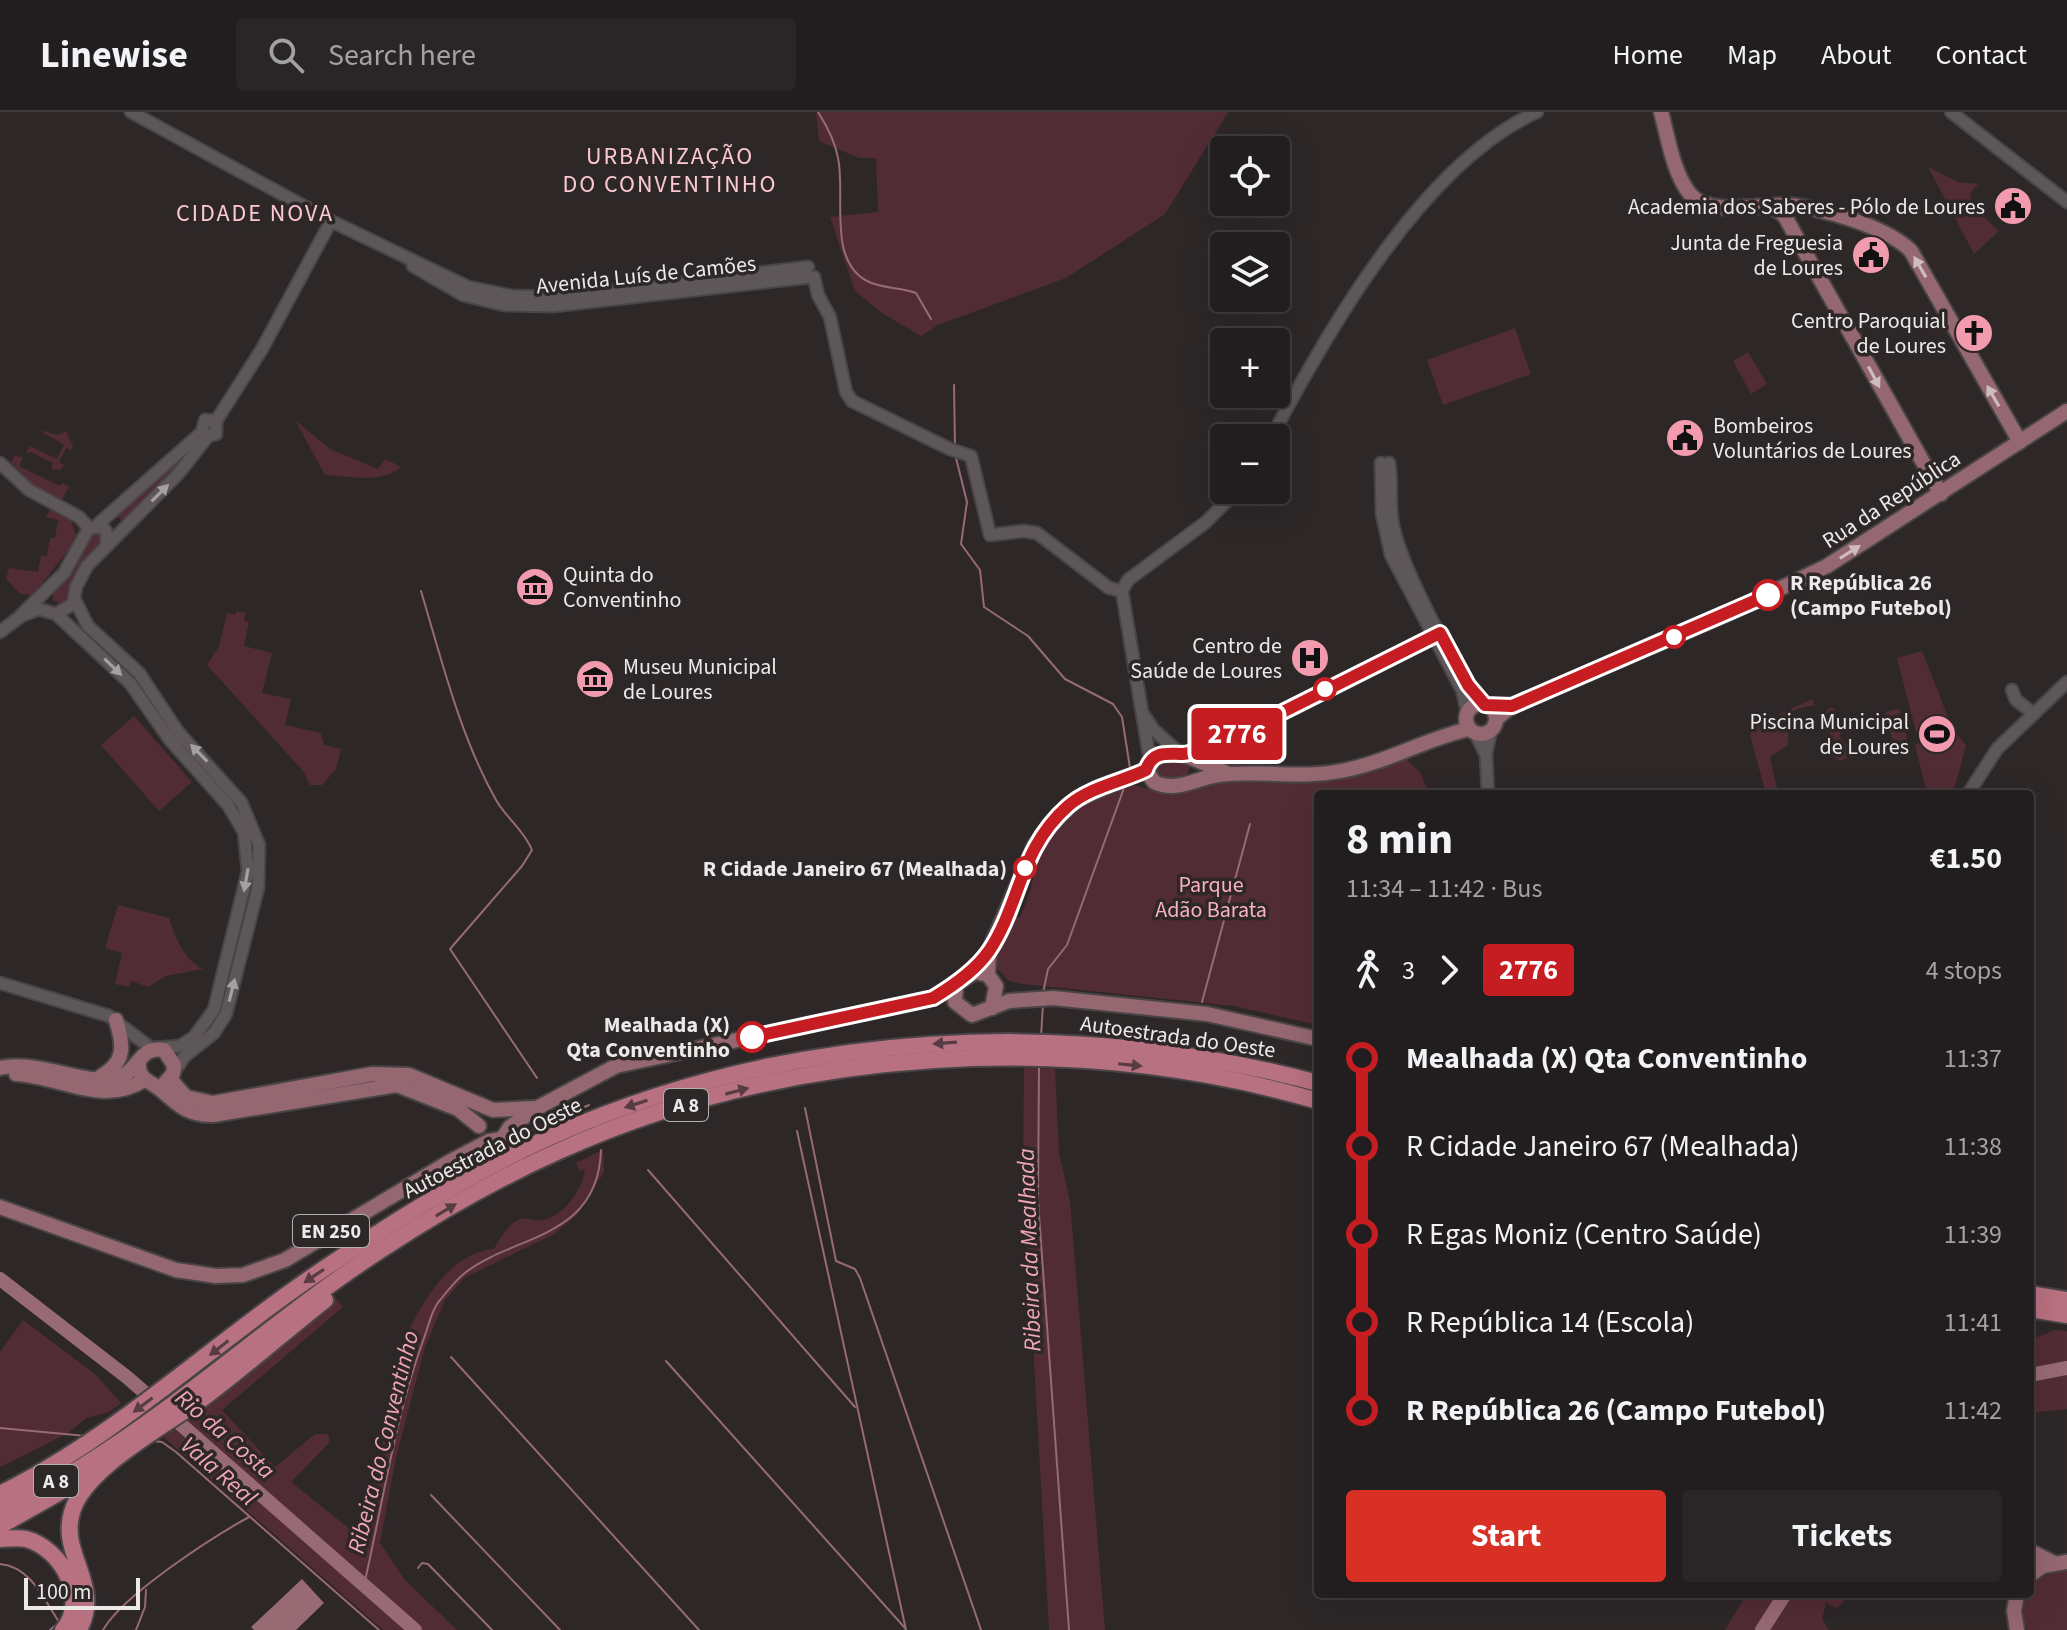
<!DOCTYPE html>
<meta charset="utf-8">
<style>
:root{--surface:#221d1e;--page:#2a2627;--text:#f1f3f6;--muted:#a2a2a4;--line:#3f3b3c;--accent:#d93025}
body{margin:0;font-family:"Source Sans 3",sans-serif;background:var(--page);color:var(--text);height:100vh;display:flex;flex-direction:column;font-size:30px;white-space:nowrap}
*{box-sizing:border-box;margin:0}
p{font-size:26px;color:var(--muted)}
.icon{flex:none;width:44px;height:44px;fill:none;stroke:currentColor;stroke-width:2;stroke-linecap:round;stroke-linejoin:round}
.map{position:relative;flex:1;overflow:hidden}
.panel{position:absolute;left:1314px;top:678px;width:720px;height:808px;display:flex;flex-direction:column;background:var(--surface);border-radius:8px;box-shadow:0 8px 32px #0002,0 0 0 2px var(--line)}
.panel>*{flex:none}
.badge{padding:0 16px;border-radius:6px;font-size:28px;line-height:52px}
.tools{position:absolute;left:1210px;top:24px;display:grid;gap:16px}
.tools a{display:grid;place-items:center;width:80px;height:80px;border-radius:8px;background:var(--surface);box-shadow:0 8px 32px #0002,0 0 0 2px var(--line);font-size:40px}
.scale{position:absolute;left:24px;bottom:20px;width:116px;box-sizing:border-box;padding-left:8px;border:4px solid #ede9e9;border-top:0;font-size:22px;line-height:28px;white-space:nowrap;color:#ede9e9;-webkit-text-stroke:6px #2d2728;paint-order:stroke}
.map>.badge{position:absolute;translate:-50% -50%;box-shadow:0 0 0 4px #fff}
.legs{display:flex;align-items:center;gap:12px;height:88px;padding:0 32px;font-size:26px}
.legs p{margin-inline-start:auto}
.headline{display:flex;align-items:center;justify-content:space-between;height:136px;padding:0 32px}
h1{font-size:44px;font-weight:700;line-height:60px}
.action{display:flex;gap:16px;margin-top:auto;padding:16px 32px}
.action a{flex:1;height:92px;border-radius:8px;background:var(--accent);color:#fff;font-size:32px;font-weight:700;line-height:92px;text-align:center}
.action a+a{background:var(--page);color:var(--text)}
ul{padding:0 32px;list-style:none}
li{display:flex;align-items:center;gap:28px;height:88px;font-size:30px}
li i{display:grid;place-items:center;width:12px;height:100%;margin:0 10px;background:currentColor}
li i::after{content:'';width:20px;height:20px;margin:-10px;border:6px solid;border-radius:50%;background:var(--surface)}
li p{margin-inline-start:auto}
li:first-child i{background:linear-gradient(#0000 50%,currentColor 0)}
li:last-child i{background:linear-gradient(currentColor 50%,#0000 0)}
header{display:flex;align-items:center;gap:48px;box-sizing:border-box;height:112px;padding:0 40px;background:var(--surface);border-bottom:2px solid var(--line)}
header strong{font-size:38px}
nav{display:flex;gap:44px;margin-inline-start:auto;font-size:28px}
.search{width:560px;height:72px;background:var(--page);display:flex;align-items:center;gap:20px;box-sizing:border-box;padding:0 28px;border-radius:8px;color:var(--muted);font-size:30px}
.map>svg:first-child{display:block}
.green{fill:#522c35}
.water{fill:#976a74}
.lines{fill:none;stroke-linecap:round;stroke-linejoin:round}
.stream{stroke:#976a74;stroke-width:2}
.river{stroke:#976a74;stroke-width:14}
.minor-casing{stroke:#494445;stroke-width:15}
.major-casing{stroke:#494445;stroke-width:18}
.highway-casing{stroke:#494445;stroke-width:20}
.minor{stroke:#5e5759;stroke-width:11}
.major{stroke:#946771;stroke-width:14}
.highway{stroke:#b87181;stroke-width:16}
.oneway{fill:#cebcbf}
.oneway2{fill:#a6a0a1}
.oneway3{fill:#573d43}
.line-1-casing{stroke:#fff;stroke-width:18}
.line-1{stroke:#c61d23;stroke-width:12}
.stop-1-dot{fill:#fff;stroke:#c61d23;stroke-width:4}
.labels{text-anchor:middle;stroke-width:7;stroke-linejoin:round;paint-order:stroke}
.shield{fill:#2d2728;stroke:#b3afaf;stroke-width:2}
.shield-label{font-size:20px;font-weight:bold;fill:#ede9e9}
.poi-label{font-size:22px;fill:#ede9e9;stroke:#2d2728;text-anchor:end}
.street-label{font-size:22px;fill:#ede9e9;stroke:#2d2728}
.stop-label{font-size:22px;font-weight:bold;fill:#ede9e9;stroke:#2d2728;text-anchor:end}
.park-label{font-size:22px;fill:#fab0c0;stroke:#2d2728}
.neighbourhood-label{font-size:24px;letter-spacing:2px;fill:#fcc8d3;stroke:#2d2728}
.water-label{font-size:24px;font-style:italic;fill:#f0a6b7;stroke:#2d2728}
</style>
<header>
<strong>Linewise</strong>
<div class="search"><svg class="icon" aria-label="search" viewBox="0 0 24 24"><circle cx="10" cy="10" r="6"/><path d="M15 15l6 6"/></svg>Search here</div>
<nav><a>Home</a><a>Map</a><a>About</a><a>Contact</a></nav>
</header>
<div class="map">
<svg width="2067" height="1518" viewBox="0 0 2067 1518">
<rect width="100%" height="100%" fill="#2d2728"/>
<g class="green">
<polygon points="816,0 1228,0 1165,102 1066,166 938,213 921,224 882,201 855,179 830,105 878,100 876,46 859,46 819,29"/>
<polygon points="1928,55 1958,70 1978,72 1970,81 1974,96 1999,119 1974,142"/>
<polygon points="1515,216 1531,262 1443,293 1427,248"/>
<polygon points="1748,240 1767,272 1751,282 1733,249"/>
<path d="M 295,308 L 330,337 L 378,357 L 385,347 L 401,355 C 384,372 346,364 325,363 Z"/>
<polygon points="39,318 58,323 66,319 73,334 71,338 66,336 59,350 64,353 60,358 51,357 53,351 31,340 26,341 30,334 57,347 64,333"/>
<polygon points="192,336 194,338 124,411 116,403"/>
<polygon points="15,344 23,345 19,354 60,374 62,371 69,374 62,388 35,374 11,350"/>
<polygon points="51,397 71,407 77,427 33,483 20,482 6,467 9,456 38,460 41,444 47,444 50,426 55,426 58,408 46,405"/>
<polygon points="96,420 103,429 68,489 58,491 53,488 53,478 77,453 89,423"/>
<polygon points="237,499 246,501 244,509 249,510 244,534 272,541 262,581 291,587 285,613 321,621 324,633 341,637 336,657 322,673 310,673 303,659 207,553 219,534 227,501 235,503"/>
<polygon points="1922,539 1953,618 1966,633 1953,682 1927,682 1915,633 1919,631 1897,546"/>
<polygon points="1812,587 1815,593 1796,597 1788,604 1788,633 1770,645 1777,676 1766,682 1750,623 1752,615"/>
<polygon points="1832,595 1836,599 1836,609 1845,616 1839,624 1851,638 1850,644 1840,649 1822,636 1831,626 1824,600"/>
<polygon points="1899,597 1910,638 1895,638 1885,600"/>
<polygon points="134,604 192,670 159,699 101,633"/>
<polygon points="1235,626 1234,644 1245,656 1220,653 1202,643 1202,640"/>
<polygon points="1169,643 1191,653 1185,667 1169,670 1154,662 1158,648"/>
<polygon points="1405,646 1420,660 1429,682 1318,682 1318,913 1234,894 1023,872 1009,869 994,853 1011,803 1020,806 1031,777 1038,739 1075,699 1096,686 1132,673 1177,683 1213,669 1322,669"/>
<path d="M 118,793 L 169,806 C 176,826 183,847 203,857 L 166,864 L 148,875 L 131,869 L 129,875 L 115,872 L 122,841 L 105,836 Z"/>
<polygon points="1024,956 1055,957 1059,1041 1070,1089 1105,1518 1049,1518 1023,1050"/>
<path d="M 603,1038 L 604,1060 L 577,1103 L 554,1122 L 464,1166 L 445,1188 L 425,1235 L 396,1346 L 380,1431 L 405,1468 L 457,1518 L 383,1518 L 161,1323 L 334,1184 L 343,1195 L 222,1298 L 275,1355 L 315,1322 L 328,1322 L 330,1330 L 291,1370 L 351,1418 L 363,1416 L 410,1216 C 426,1183 454,1140 494,1137 C 499,1127 507,1114 518,1108 C 526,1104 534,1110 543,1108 C 564,1104 583,1077 585,1057 L 580,1059 L 576,1051 Z"/>
<polygon points="23,1208 96,1263 121,1291 109,1300 86,1306 68,1321 0,1355 0,1240"/>
<polygon points="2055,1218 2067,1219 2067,1297 2030,1301 2030,1228"/>
<path d="M 2067,1459 L 2067,1518 L 2027,1518 C 2015,1488 2034,1459 2067,1459 Z"/>
<polygon points="1742,1482 1851,1482 1837,1496 1826,1491 1822,1507 1829,1518 1725,1518 1745,1485"/>
</g>
<polygon class="water" points="302,1467 324,1491 296,1518 254,1518 251,1515"/>
<g class="lines">
<g class="stream">
<path d="M 818,0 C 827,14 835,29 838,46 C 846,82 827,148 867,169 C 882,177 900,175 916,181 L 931,207"/>
<polyline points="954,273 955,335"/>
<polyline points="956,346 967,390 961,432 980,458 984,495 1028,524 1065,567 1113,592 1122,605 1130,656"/>
<path d="M 421,479 C 442,549 460,624 496,688 C 507,707 524,718 532,738 L 522,754 L 450,837 L 537,966"/>
<polyline points="1043,881 1048,857 1067,833 1124,676"/>
<polyline points="1202,890 1250,712"/>
<polyline points="1041,925 1043,892"/>
<polyline points="1039,955 1038,1089 1069,1518"/>
<polyline points="805,996 836,1149 855,1157 860,1166 981,1518"/>
<polyline points="797,1019 906,1518"/>
<polyline points="523,1022 589,993"/>
<polyline points="648,1058 855,1295"/>
<polyline points="451,1245 699,1518"/>
<polyline points="666,1249 905,1516"/>
<polyline points="0,1316 86,1324"/>
<polyline points="153,1329 162,1330 176,1340 379,1518"/>
<polyline points="431,1383 560,1518"/>
<path d="M 0,1452 C 31,1455 43,1486 59,1510 L 50,1518"/>
<polyline points="418,1456 422,1451 428,1452 492,1518"/>
<path d="M 364,1473 C 383,1391 395,1305 424,1226 C 429,1213 432,1196 441,1187 C 448,1178 457,1167 466,1160 C 516,1122 598,1127 601,1038"/>
<path d="M 103,1518 C 123,1483 211,1426 249,1405"/>
<polyline points="136,1518 145,1495 146,1478"/>
</g>
<g class="river">
<polyline points="0,1167 128,1266 415,1518"/>
<polyline points="2030,1263 2067,1256"/>
<polyline points="1762,1518 1785,1482"/>
</g>
<g class="minor-casing">
<g id="minor">
<polyline points="131,0 331,109 468,175 512,184 554,185 808,155"/>
<polyline points="1951,0 2067,90"/>
<polyline points="413,154 463,183 504,193 553,194 810,165"/>
<polyline points="814,165 818,183 830,205 846,280 852,289 950,337 971,344 990,423 1023,419 1037,421 1109,476 1122,479"/>
<polyline points="216,309 262,237 331,109"/>
<polyline points="202,320 205,308 216,309"/>
<path d="M 1271,326 C 1327,220 1423,51 1537,0"/>
<polyline points="0,351 29,378 79,405 89,416"/>
<polyline points="1381,351 1382,402 1391,443 1462,578 1467,599"/>
<path d="M 1389,351 C 1393,373 1388,396 1394,418 C 1405,461 1456,561 1485,593"/>
<polyline points="96,414 202,320"/>
<polyline points="1122,479 1150,649"/>
<polyline points="1122,479 1128,468 1206,410 1238,378"/>
<polyline points="75,488 88,514 139,561 178,620 241,690 259,733 258,776 226,902 214,921 184,945 173,962"/>
<polyline points="56,502 73,492 76,475 87,454 178,362 208,324 216,322 216,309"/>
<polyline points="21,503 64,461 89,416 102,415 106,419 107,434"/>
<polyline points="0,520 21,504 39,497 56,502 130,571 170,628 228,693 244,720 248,759 214,898 194,925 180,934 156,936"/>
<polyline points="2012,578 2016,588 2034,602"/>
<polyline points="1143,602 1153,617 1178,640"/>
<polyline points="1475,621 1485,641"/>
<polyline points="1488,682 1486,642 1491,618"/>
<polyline points="1968,682 1997,637 2067,570"/>
<polyline points="0,871 109,904 152,937"/>
</g>
</g>
<g class="major-casing">
<g id="major">
<path d="M 1661,0 C 1668,25 1673,61 1690,82 C 1708,105 1760,92 1785,93 C 1821,95 1887,115 1911,139 L 2020,330"/>
<polyline points="1771,94 1784,103 1941,382"/>
<circle cx="1481" cy="607" r="15"/>
<polyline points="1496,607 1512,594 1733,499 1827,454 2067,299"/>
<path d="M 1229,662 L 1178,640 L 1154,645 L 1146,658 L 1154,670 C 1176,681 1196,666 1219,663 C 1260,658 1300,667 1341,659 C 1386,651 1425,627 1469,617"/>
<polyline points="988,863 989,839 1035,733 1049,714 1077,687 1146,658"/>
<polyline points="956,872 955,890 972,903 1009,889 1053,886 1207,902 1318,927"/>
<path d="M 139,949 C 137,968 149,968 161,978 C 178,993 189,1004 213,1003 L 397,973 L 458,997 L 479,1014"/>
<path d="M 0,956 C 39,948 80,972 113,967 C 140,962 137,933 164,938 L 174,953 L 173,962 L 165,971"/>
<path d="M 16,962 C 60,964 102,995 144,968"/>
<path d="M 100,965 C 126,950 124,934 116,908"/>
<polyline points="170,967 186,985 213,991 372,962 409,963 493,998 533,996"/>
<polyline points="0,1095 176,1158 216,1164 243,1163 285,1148 449,1050 489,1029 502,1027 510,1015 537,996 616,954 933,886 975,860 988,863 996,874 992,896"/>
<polyline points="2030,1439 2054,1451"/>
<polyline points="2030,1463 2043,1454 2067,1450"/>
<polyline points="2017,1482 2014,1499 2017,1518"/>
</g>
</g>
<g class="highway-casing">
<g id="highway">
<polyline points="2030,1182 2067,1188"/>
<polyline points="2030,1197 2067,1203"/>
<path d="M 0,1382 C 114,1326 204,1239 309,1167 C 386,1114 466,1063 552,1024 C 791,918 1067,904 1318,971"/>
<path d="M 0,1398 C 28,1383 57,1370 83,1354 C 188,1289 279,1204 382,1137 C 439,1100 498,1066 559,1039 C 792,934 1074,918 1318,989"/>
<polyline points="0,1414 88,1364"/>
<path d="M 0,1427 C 8,1427 18,1425 26,1427 C 61,1436 90,1487 63,1518"/>
<path d="M 79,1518 C 103,1472 59,1443 72,1400 C 85,1354 173,1310 210,1281 C 249,1251 286,1219 325,1188"/>
</g>
</g>
<use href="#minor" class="minor"/>
<use href="#major" class="major"/>
<use href="#highway" class="highway"/>
</g>
<defs><path id="oneway-solid" d="M-6-.8H1V-3.2L6.5 0L1 3.2V.8H-6Z" transform="scale(2)"/></defs>
<g class="oneway">
<use href="#oneway-solid" transform="translate(1920 155) rotate(-120)"/>
<use href="#oneway-solid" transform="translate(1874 265) rotate(62)"/>
<use href="#oneway-solid" transform="translate(1993 284) rotate(-120)"/>
<use href="#oneway-solid" transform="translate(1850 440) rotate(-32)"/>
</g>
<g class="oneway2">
<use href="#oneway-solid" transform="translate(160 381) rotate(-45)"/>
<use href="#oneway-solid" transform="translate(113 555) rotate(44)"/>
<use href="#oneway-solid" transform="translate(199 641) rotate(-134)"/>
<use href="#oneway-solid" transform="translate(246 768) rotate(100)"/>
<use href="#oneway-solid" transform="translate(232 878) rotate(-76)"/>
</g>
<g class="oneway3">
<use href="#oneway-solid" transform="translate(945 931) rotate(176)"/>
<use href="#oneway-solid" transform="translate(1130 953) rotate(6)"/>
<use href="#oneway-solid" transform="translate(737 979) rotate(-15)"/>
<use href="#oneway-solid" transform="translate(636 992) rotate(162)"/>
<use href="#oneway-solid" transform="translate(446 1098) rotate(-31)"/>
<use href="#oneway-solid" transform="translate(314 1164) rotate(146)"/>
<use href="#oneway-solid" transform="translate(219 1236) rotate(142)"/>
<use href="#oneway-solid" transform="translate(143 1293) rotate(143)"/>
</g>
<g class="lines">
<g class="line-1-casing">
<path id="line-1" d="M 752,925 L 933,886 C 953,874 975,859 989,839 C 1021,791 1019,737 1068,694 C 1090,675 1121,670 1146,658 C 1153,638 1167,642 1183,642 C 1193,641 1205,636 1215,634 L 1440,521 L 1468,573 L 1485,593 L 1512,594 L 1768,483"/>
</g>
<use href="#line-1" class="line-1"/>
</g>
<defs>
<g id="civic-disc" transform="scale(2)"><circle r="9.5" fill="#f29aae" stroke="#2d2728"/><path d="M-.6-6.5H3V-4.5H.6V-3L4-1V1h2V6H-6V1h2V-1L-.6-3ZM-1.2 2.5V6h2.4V2.5Z" fill="#111"/></g>
<g id="church-disc" transform="scale(2)"><circle r="9.5" fill="#f29aae" stroke="#2d2728"/><path d="M-1.2-6h2.4v3.5h3.3v2.4h-3.3V6h-2.4V-.1h-3.3v-2.4h3.3Z" fill="#111"/></g>
<g id="museum-disc" transform="scale(2)"><circle r="9.5" fill="#f29aae" stroke="#2d2728"/><path d="M0-6L6-3V-2H-6V-3ZM-5-1h2V3h-2ZM-1-1h2V3h-2ZM3-1h2V3H3ZM-6 4H6V6H-6Z" fill="#111"/></g>
<g id="hospital-disc" transform="scale(2)"><circle r="9.5" fill="#f29aae" stroke="#2d2728"/><path d="M-5-5h3v3.5h4V-5h3V5h-3V1.5h-4V5h-3Z" fill="#111"/></g>
<g id="stadium-disc" transform="scale(2)"><circle r="9.5" fill="#f29aae" stroke="#2d2728"/><path d="M0-5a6.5 5 0 1 0 0 10a6.5 5 0 1 0 0-10ZM-3.5-1.8h7v3.6h-7Z" fill="#111"/></g>
</defs>
<g fill-rule="evenodd">
<use href="#civic-disc" x="2013" y="94"/>
<use href="#civic-disc" x="1871" y="143"/>
<use href="#church-disc" x="1974" y="221"/>
<use href="#civic-disc" x="1685" y="326"/>
<use href="#museum-disc" x="535" y="475"/>
<use href="#hospital-disc" x="1310" y="546"/>
<use href="#museum-disc" x="595" y="567"/>
<use href="#stadium-disc" x="1937" y="622"/>
</g>
<g class="stop-1-dot">
<circle cx="1768" cy="483" r="14"/>
<circle cx="1674" cy="525" r="10"/>
<circle cx="1325" cy="577" r="10"/>
<circle cx="1025" cy="756" r="10"/>
<circle cx="752" cy="925" r="14"/>
</g>
<g class="labels">
<g class="shield">
<rect x="664" y="977" width="44" height="32" rx="6"/>
<rect x="293" y="1103" width="76" height="32" rx="6"/>
<rect x="34" y="1353" width="44" height="32" rx="6"/>
</g>
<g class="shield-label">
<text x="686" y="1000">A 8</text>
<text x="331" y="1126">EN 250</text>
<text x="56" y="1376">A 8</text>
</g>
<g class="poi-label">
<text x="1985" y="102">Academia dos Saberes - Pólo de Loures</text>
<text x="1843" y="138">Junta de Freguesia<tspan x="1843" dy="25">de Loures</tspan></text>
<text x="1946" y="216">Centro Paroquial<tspan x="1946" dy="25">de Loures</tspan></text>
<text x="1713" y="321" text-anchor="start">Bombeiros<tspan x="1713" dy="25">Voluntários de Loures</tspan></text>
<text x="563" y="470" text-anchor="start">Quinta do<tspan x="563" dy="25">Conventinho</tspan></text>
<text x="1282" y="541">Centro de<tspan x="1282" dy="25">Saúde de Loures</tspan></text>
<text x="623" y="562" text-anchor="start">Museu Municipal<tspan x="623" dy="25">de Loures</tspan></text>
<text x="1909" y="617">Piscina Municipal<tspan x="1909" dy="25">de Loures</tspan></text>
</g>
<g class="street-label">
<text transform="translate(646 162) rotate(-6)" y="8">Avenida Luís de Camões</text>
<text transform="translate(1891 387) rotate(-33)" y="8">Rua da República</text>
<text transform="translate(1178 924) rotate(8)" y="8">Autoestrada do Oeste</text>
<text transform="translate(492 1035) rotate(-27)" y="8">Autoestrada do Oeste</text>
</g>
<g class="stop-label">
<text x="1790" y="478" text-anchor="start">R República 26<tspan x="1790" dy="25">(Campo Futebol)</tspan></text>
<text x="1007" y="764">R Cidade Janeiro 67 (Mealhada)</text>
<text x="730" y="920">Mealhada (X)<tspan x="730" dy="25">Qta Conventinho</tspan></text>
</g>
<g class="park-label">
<text x="1211" y="780">Parque<tspan x="1211" dy="25">Adão Barata</tspan></text>
</g>
<g class="neighbourhood-label">
<text x="670" y="52">URBANIZAÇÃO<tspan x="670" dy="28">DO CONVENTINHO</tspan></text>
<text x="255" y="109">CIDADE NOVA</text>
</g>
<g class="water-label">
<text transform="translate(1029 1138) rotate(-92)" y="8">Ribeira da Mealhada</text>
<text transform="translate(225 1322) rotate(41)" y="8">Rio da Costa</text>
<text transform="translate(383 1330) rotate(-76)" y="8">Ribeira do Conventinho</text>
<text transform="translate(219 1359) rotate(41)" y="8">Vala Real</text>
</g>
</g>
</svg>
<div class="tools">
<a><svg class="icon" aria-label="locate" viewBox="0 0 24 24"><circle cx="12" cy="12" r="6"/><path d="M12 2v4M12 18v4M2 12h4M18 12h4"/></svg></a>
<a><svg class="icon" aria-label="layers" viewBox="0 0 24 24"><path d="M12 4l9 5-9 5-9-5zM3 14l9 5 9-5"/></svg></a>
<a>+</a>
<a>−</a>
</div>
<div class="scale">100 m</div>
<b class="badge" style="left:1237px;top:622px;background:#c61d23;color:#fff">2776</b>
<section class="panel">
<div class="headline"><div><h1>8 min</h1><p>11:34 – 11:42 · Bus</p></div><b>€1.50</b></div>
<div class="legs"><svg class="icon" aria-label="walk" viewBox="0 0 24 24"><circle cx="13" cy="4" r="2"/><path d="M13 8l-2 6 4 7M11 14l-3 7M7 12l3-4h3l4 4"/></svg>3<svg class="icon" aria-label="forward" viewBox="0 0 24 24"><path d="M9 5l7 7-7 7"/></svg><b class="badge" style="background:#c61d23;color:#fff">2776</b><p>4 stops</p></div>
<ul>
<li><i style="color:#c61d23"></i><b>Mealhada (X) Qta Conventinho</b><p>11:37</p></li>
<li><i style="color:#c61d23"></i><span>R Cidade Janeiro 67 (Mealhada)</span><p>11:38</p></li>
<li><i style="color:#c61d23"></i><span>R Egas Moniz (Centro Saúde)</span><p>11:39</p></li>
<li><i style="color:#c61d23"></i><span>R República 14 (Escola)</span><p>11:41</p></li>
<li><i style="color:#c61d23"></i><b>R República 26 (Campo Futebol)</b><p>11:42</p></li>
</ul>
<div class="action"><a>Start</a><a>Tickets</a></div>
</section>
</div>
